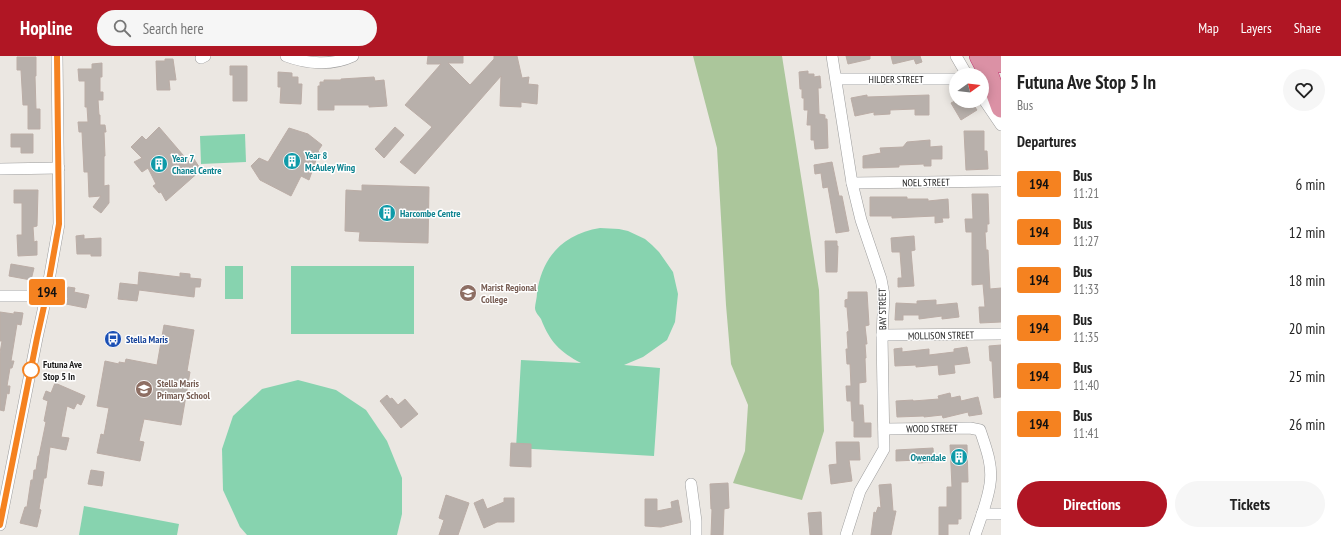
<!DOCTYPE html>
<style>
:root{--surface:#fff;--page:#f6f6f6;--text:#222;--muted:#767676;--accent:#b01624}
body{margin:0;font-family:"PT Sans Narrow",sans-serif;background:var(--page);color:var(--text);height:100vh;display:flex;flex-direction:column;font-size:15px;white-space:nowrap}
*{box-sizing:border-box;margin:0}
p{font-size:13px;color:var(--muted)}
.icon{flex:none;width:22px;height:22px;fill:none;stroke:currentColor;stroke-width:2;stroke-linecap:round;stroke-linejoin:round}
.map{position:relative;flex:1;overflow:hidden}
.side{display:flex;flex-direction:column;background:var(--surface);width:340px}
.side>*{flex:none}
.badge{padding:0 8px;border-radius:3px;font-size:14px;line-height:26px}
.needle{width:26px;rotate:75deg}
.controls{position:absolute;left:949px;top:12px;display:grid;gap:8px}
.controls a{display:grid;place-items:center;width:40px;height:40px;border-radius:50%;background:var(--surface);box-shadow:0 2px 10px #0003;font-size:20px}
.map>.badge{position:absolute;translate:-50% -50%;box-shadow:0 0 0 2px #fff}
h2{padding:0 16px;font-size:15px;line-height:36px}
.round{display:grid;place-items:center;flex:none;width:42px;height:42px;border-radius:21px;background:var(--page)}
.headline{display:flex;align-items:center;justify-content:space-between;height:68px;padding:0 16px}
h1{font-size:19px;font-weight:700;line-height:30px}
.button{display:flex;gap:8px;margin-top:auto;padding:8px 16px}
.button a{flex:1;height:46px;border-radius:24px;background:var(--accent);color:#fff;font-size:16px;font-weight:700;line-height:46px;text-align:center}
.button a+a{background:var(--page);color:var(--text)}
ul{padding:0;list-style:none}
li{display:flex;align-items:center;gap:12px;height:48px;padding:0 16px}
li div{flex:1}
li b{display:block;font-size:15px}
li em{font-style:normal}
li .badge{min-width:44px;font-weight:700;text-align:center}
header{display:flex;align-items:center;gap:24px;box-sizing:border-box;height:56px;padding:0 20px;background:var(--accent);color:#fff}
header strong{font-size:19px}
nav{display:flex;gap:22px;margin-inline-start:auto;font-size:14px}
.search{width:280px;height:36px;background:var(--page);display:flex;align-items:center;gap:10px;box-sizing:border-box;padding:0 14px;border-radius:22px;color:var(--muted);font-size:15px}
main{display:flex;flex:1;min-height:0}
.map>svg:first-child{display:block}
.forest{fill:#abc69b}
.pitch{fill:#87d3af}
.building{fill:#b8b0ab;stroke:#bbada6}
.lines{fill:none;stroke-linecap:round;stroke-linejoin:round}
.street-casing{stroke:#9c9c9c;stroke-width:12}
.highway-casing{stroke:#c13673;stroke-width:20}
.street{stroke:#fff;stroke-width:11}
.highway{stroke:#db91a5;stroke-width:19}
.line-casing{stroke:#fff;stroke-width:9}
.line{stroke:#f58220;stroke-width:6}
.stop-dot{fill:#fff;stroke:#f58220;stroke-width:2}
.labels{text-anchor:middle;stroke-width:3;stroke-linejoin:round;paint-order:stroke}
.street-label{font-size:10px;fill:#1b1b1b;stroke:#fff}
.culture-label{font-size:10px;font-weight:bold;fill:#0d838f;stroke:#fff;text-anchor:start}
.education-label{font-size:10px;font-weight:bold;fill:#785e54;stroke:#fff;text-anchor:start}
.transit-label{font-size:10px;font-weight:bold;fill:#164399;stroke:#fff;text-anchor:start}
.stop-label{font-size:10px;font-weight:bold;fill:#1b1b1b;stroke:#fff;text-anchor:start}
</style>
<header>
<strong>Hopline</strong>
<div class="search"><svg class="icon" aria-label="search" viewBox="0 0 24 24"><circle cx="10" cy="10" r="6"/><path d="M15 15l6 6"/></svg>Search here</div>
<nav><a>Map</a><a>Layers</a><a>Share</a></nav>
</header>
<main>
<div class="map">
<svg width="1001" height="479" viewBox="0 0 1001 479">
<rect width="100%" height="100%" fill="#ebe7e2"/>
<polygon class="forest" points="693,0 782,0 819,234 824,375 802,444 733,427 745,395 748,349 731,308 726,249 717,92"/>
<g class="pitch">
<polygon points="245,78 246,106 201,108 200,80"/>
<path d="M 600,172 L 619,173 L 628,175 L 645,183 L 652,189 L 659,196 L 673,216 L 678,238 L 675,266 L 667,284 L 643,301 L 624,309 L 660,312 L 654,400 L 516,392 L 521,304 L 581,307 C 560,296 550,286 541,263 C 539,260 535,256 535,252 C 535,248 537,242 537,237 C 542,200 564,178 600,172 Z"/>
<rect x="225" y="210" width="18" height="33"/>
<rect x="291" y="210" width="123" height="68"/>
<polygon points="298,324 336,334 366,354 387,385 402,422 402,458 397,479 247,479 240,471 223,434 222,393 233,360 262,333"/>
<polygon points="84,450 179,468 177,479 79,479"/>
</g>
<g class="building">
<polygon points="428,0 463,0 463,7 448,7 470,29 494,3 494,0 517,0 522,22 529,21 528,28 538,29 537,48 521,46 521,51 500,50 501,20 415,118 400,106 432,71 405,49 441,8 427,8"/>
<polygon points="846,0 870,0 870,3 848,8"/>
<polygon points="891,0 920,0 922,6 916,8 914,3 893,8"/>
<polygon points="17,1 36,1 36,20 35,20 36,53 40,53 40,73 28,73 28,49 23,49 21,14 17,14"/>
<polygon points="165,3 173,3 176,24 169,24 170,34 157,34 156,5 165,5"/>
<polygon points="102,7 102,21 100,21 100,36 103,36 103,44 98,44 99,59 100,59 100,69 105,69 106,76 104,76 105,100 104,100 104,130 109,129 109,147 101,157 93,151 101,140 89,141 88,116 84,116 82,76 79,76 78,66 88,66 87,51 85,51 85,25 79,25 78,13 92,13 92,8"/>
<polygon points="230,10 247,10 247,45 233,45 233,19 230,19"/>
<polygon points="808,15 808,18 814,18 814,21 820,20 821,32 818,32 819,58 825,59 825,63 827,63 828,92 815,93 814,84 811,84 811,69 807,69 808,54 804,54 804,42 802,42 802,33 800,33 799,16"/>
<polygon points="278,16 292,17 292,21 298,21 298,28 302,28 301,48 280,47 281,31 278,31"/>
<polygon points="374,21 375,25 384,24 387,50 369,51 369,49 334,49 334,54 318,54 318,30 320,30 320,26 324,26 324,24 341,24 341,23"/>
<polygon points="867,39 867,41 929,39 929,59 915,59 915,53 890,54 890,58 874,59 874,56 855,60 851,42"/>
<polygon points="955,45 971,45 977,54 961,64 951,47"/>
<polygon points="159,71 189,106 194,103 201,114 166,145 161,136 159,137 153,130 156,128 148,112 142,116 134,106 142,102 131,91 142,80 146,84"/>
<polygon points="395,71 404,79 384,102 375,93"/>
<polygon points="289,72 308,78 322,89 318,95 321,99 316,104 309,124 301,120 291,140 260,124 251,110 259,102 268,106"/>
<polygon points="964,75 984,75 984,95 987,95 988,113 966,114"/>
<polygon points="11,78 33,78 33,97 21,97 21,91 11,91"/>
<polygon points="930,84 930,91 942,90 942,103 931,103 931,110 924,110 924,108 899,109 899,111 863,112 863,100 881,97 880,92 903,91 907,86"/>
<polygon points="832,106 839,140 842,140 849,175 836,177 828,131 823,132 821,117 815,118 814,109"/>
<polygon points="362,129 429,131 428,187 359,185 360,176 345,175 346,134 362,135"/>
<polygon points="14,134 38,134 37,170 33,171 34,186 37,185 37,199 18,200 17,179 22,179 22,147 14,147"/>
<polygon points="972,138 988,138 989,168 987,168 987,176 985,176 986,194 988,194 990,233 1001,232 1001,266 980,267 979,251 985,251 983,228 972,229 972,176 966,176 965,163 973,163"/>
<polygon points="870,141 907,141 907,143 928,143 928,145 948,143 949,162 942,162 943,166 935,167 935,160 892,162 892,160 870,160"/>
<polygon points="84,179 84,183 101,182 101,200 91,200 91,198 77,198 76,180"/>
<polygon points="914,180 915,194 911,195 914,230 898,231 898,222 902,222 900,196 892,196 891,182"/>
<polygon points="825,185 837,185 837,190 838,190 837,216 826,216"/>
<polygon points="11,208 34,212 31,224 9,220"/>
<polygon points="139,216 180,221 180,217 190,218 190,222 201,223 200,231 195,231 194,241 139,234 137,245 118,243 120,227 138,229"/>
<polygon points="68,231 75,232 74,236 89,239 86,252 66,248 68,242 65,241"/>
<polygon points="848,236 867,236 869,269 865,270 867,288 865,288 866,302 865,302 866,326 859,327 859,349 863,349 864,367 871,367 871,381 854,381 854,365 852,365 851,345 847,345 846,330 851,330 850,308 847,308 846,293 848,293 847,276 849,275 847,251 845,251 845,244 848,243"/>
<polygon points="936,244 936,249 957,247 959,261 942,263 942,260 919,263 919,259 903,259 903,264 895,264 896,247 917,248 917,245"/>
<polygon points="0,256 14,258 14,256 23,257 21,269 17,268 11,305 14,305 12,312 10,312 7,330 10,330 9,338 7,337 4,355 0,354 0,297 2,285 0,285"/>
<polygon points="164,269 194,274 187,315 190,316 181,369 144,363 139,385 144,386 140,405 97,397 101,378 104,379 109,352 97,350 105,305 119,308 119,306 125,307 126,303 157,309"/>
<polygon points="1001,289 1001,341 994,342 992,305 990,305 989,290"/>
<polygon points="967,291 970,307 954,309 955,317 939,319 938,309 916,311 916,309 895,310 894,293 902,292 902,296 929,293 929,299 954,296 954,293"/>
<polygon points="55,327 85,340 81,349 77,347 74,353 67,350 61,381 69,382 66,394 50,391 46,422 44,422 39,453 41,454 37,471 20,467 25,451 27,451 31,424 33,424 34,414 36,414 38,400 39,400 46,366 44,365 48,345 43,343 46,335 51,337"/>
<polygon points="950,337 951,342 960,340 961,345 978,341 982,358 969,360 968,356 943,362 942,359 924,361 924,360 897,361 896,345 913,344 913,345 939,343 938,340"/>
<polygon points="387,339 390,343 392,342 398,349 405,343 418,358 401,372 380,345"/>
<polygon points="836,386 859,386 860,404 849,404 852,425 831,428 829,409 837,408"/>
<polygon points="511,387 531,388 531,411 510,410"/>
<polygon points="950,389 967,389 968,426 961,426 961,463 958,463 958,468 948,468 948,479 939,479 939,451 947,451 947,431 952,431"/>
<polygon points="933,392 934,406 918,407 918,404 896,405 896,394"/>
<polygon points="91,414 104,416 102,430 88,428"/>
<polygon points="728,427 729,452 724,453 723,479 711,479 712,453 711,453 710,428"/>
<polygon points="891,428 893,455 896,455 891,479 871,479 874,456 876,457 878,451 881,452 879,429"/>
<polygon points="446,439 469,447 458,479 439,479 444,464 439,462"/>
<polygon points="504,442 514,442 514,466 497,466 484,472 474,447 483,443 487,453 504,446"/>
<polygon points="645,443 657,443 657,455 672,452 671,446 678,444 682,466 661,471 645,470"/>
<polygon points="821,456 822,479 810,479 808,457"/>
</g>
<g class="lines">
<g class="street-casing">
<g id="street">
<path d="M 286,0 C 307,8 332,10 353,0"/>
<polyline points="832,0 852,127 861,164 881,223 884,239 882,279 884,393 860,435 846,479"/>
<polyline points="956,0 967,19"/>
<polyline points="201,2 205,0"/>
<polyline points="836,23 956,23"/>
<polyline points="982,41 1001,69"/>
<polyline points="0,113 59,112"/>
<polyline points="852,127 1001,125"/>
<polyline points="0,240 40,240 46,241"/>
<polyline points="882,279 1001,278"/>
<path d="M 884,373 L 970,372 L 980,374 C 986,392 993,409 990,428 C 988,444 980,464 975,479"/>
<polyline points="691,428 696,465 696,479"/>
<polyline points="982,458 1001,458"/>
<polyline points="0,469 37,282 46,241 59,168 57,0"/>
</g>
</g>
<g class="highway-casing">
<g id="highway">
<polyline points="979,0 989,19 1001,52"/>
<polyline points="997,0 1001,7"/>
</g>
</g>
<use href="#street" class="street"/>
<use href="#highway" class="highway"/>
</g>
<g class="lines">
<g class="line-casing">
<polyline id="line" points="0,469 37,282 46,241 59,168 57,0"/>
</g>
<use href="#line" class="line"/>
</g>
<defs>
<g id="building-disc" transform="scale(0.9)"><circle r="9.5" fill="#0f9aa8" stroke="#fff"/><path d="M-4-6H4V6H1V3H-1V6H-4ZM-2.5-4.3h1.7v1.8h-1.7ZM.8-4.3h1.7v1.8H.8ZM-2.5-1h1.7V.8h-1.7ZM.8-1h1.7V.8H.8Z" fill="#fff"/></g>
<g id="school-disc" transform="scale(0.9)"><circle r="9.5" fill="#8d6e63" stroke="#fff"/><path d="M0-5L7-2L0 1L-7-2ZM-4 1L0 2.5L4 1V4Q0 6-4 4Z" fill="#fff"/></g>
<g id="bus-disc" transform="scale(0.9)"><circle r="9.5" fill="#1a4fb4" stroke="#fff"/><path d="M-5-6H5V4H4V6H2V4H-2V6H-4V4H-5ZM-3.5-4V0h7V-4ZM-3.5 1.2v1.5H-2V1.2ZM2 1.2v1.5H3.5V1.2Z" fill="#fff"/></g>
</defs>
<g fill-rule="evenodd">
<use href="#building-disc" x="292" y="105"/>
<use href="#building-disc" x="159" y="108"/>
<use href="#building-disc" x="387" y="157"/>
<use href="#school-disc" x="468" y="237"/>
<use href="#bus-disc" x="113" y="283"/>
<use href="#school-disc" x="144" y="333"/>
<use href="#building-disc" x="959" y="401"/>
</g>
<circle class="stop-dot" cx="31" cy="314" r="8"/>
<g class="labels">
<g class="street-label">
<text x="896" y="27">HILDER STREET</text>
<text transform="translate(926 126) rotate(-1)" y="4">NOEL STREET</text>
<text transform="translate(882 253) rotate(-91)" y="4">BAY STREET</text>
<text transform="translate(941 279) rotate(-1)" y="4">MOLLISON STREET</text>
<text transform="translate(932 372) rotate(-1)" y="4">WOOD STREET</text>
</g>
<g class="culture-label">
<text x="305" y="103">Year 8<tspan x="305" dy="12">McAuley Wing</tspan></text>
<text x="172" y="106">Year 7<tspan x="172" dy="12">Chanel Centre</tspan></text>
<text x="400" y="161">Harcombe Centre</text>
<text x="946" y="405" text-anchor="end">Owendale</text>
</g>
<g class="education-label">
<text x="481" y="235">Marist Regional<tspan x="481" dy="12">College</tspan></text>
<text x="157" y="331">Stella Maris<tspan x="157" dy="12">Primary School</tspan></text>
</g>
<g class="transit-label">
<text x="126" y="287">Stella Maris</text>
</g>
<g class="stop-label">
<text x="43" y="312">Futuna Ave<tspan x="43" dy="12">Stop 5 In</tspan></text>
</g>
</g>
</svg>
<div class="controls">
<a><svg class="needle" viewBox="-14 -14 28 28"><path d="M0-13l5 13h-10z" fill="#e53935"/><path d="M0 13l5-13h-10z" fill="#767676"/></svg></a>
</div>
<b class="badge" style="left:47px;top:236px;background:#f58220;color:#111">194</b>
</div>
<section class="side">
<div class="headline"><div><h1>Futuna Ave Stop 5 In</h1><p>Bus</p></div><a class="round"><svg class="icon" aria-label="heart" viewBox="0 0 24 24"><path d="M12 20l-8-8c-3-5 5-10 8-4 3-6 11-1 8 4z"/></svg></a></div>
<h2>Departures</h2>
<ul>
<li><span class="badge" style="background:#f58220;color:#111">194</span><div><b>Bus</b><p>11:21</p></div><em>6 min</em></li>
<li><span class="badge" style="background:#f58220;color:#111">194</span><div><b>Bus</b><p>11:27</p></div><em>12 min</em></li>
<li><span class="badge" style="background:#f58220;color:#111">194</span><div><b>Bus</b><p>11:33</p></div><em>18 min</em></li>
<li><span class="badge" style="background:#f58220;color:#111">194</span><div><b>Bus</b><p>11:35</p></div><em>20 min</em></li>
<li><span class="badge" style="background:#f58220;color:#111">194</span><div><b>Bus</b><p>11:40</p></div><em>25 min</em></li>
<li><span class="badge" style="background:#f58220;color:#111">194</span><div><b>Bus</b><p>11:41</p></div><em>26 min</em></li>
</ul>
<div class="button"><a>Directions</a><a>Tickets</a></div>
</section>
</main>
